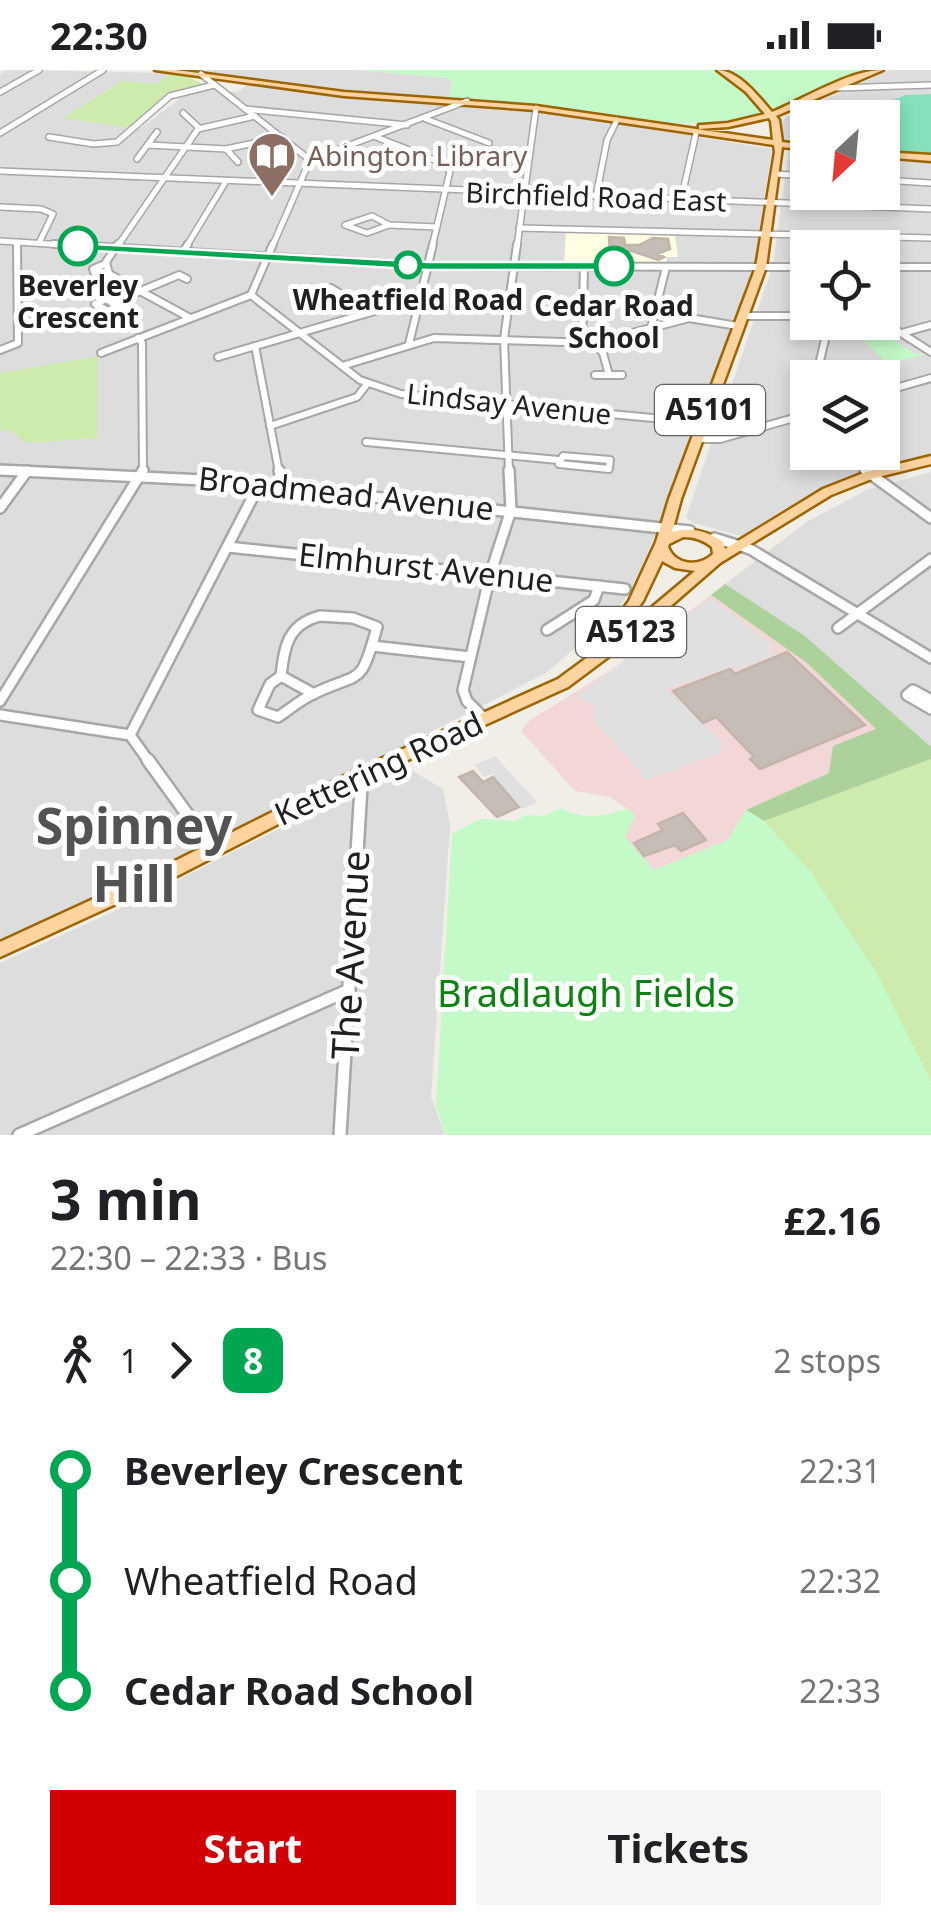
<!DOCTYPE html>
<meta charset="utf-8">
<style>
:root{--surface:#fff;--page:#f6f6f6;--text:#202124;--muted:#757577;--accent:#d10005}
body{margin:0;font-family:"Noto Sans",sans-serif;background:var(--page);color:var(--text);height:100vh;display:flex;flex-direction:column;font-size:38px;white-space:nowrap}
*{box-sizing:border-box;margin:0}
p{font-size:32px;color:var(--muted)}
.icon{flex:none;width:55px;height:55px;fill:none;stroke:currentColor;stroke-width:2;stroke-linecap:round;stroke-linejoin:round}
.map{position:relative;height:1065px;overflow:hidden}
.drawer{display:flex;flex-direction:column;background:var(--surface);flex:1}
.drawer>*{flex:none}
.badge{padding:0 20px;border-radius:15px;font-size:35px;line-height:65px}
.needle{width:65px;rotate:206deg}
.buttons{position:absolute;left:790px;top:30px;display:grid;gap:20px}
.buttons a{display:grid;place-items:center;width:110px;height:110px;border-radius:0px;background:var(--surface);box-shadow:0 5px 15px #0003;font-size:50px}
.map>.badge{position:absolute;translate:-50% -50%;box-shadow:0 0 0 5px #fff}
.legs{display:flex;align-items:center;gap:15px;height:110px;padding:0 50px;font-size:32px}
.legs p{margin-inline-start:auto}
.headline{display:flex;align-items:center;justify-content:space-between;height:170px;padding:0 50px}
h1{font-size:55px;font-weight:700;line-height:75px}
.cta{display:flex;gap:20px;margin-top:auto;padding:20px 50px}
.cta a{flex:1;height:115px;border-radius:0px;background:var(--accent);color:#fff;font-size:40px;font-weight:700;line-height:115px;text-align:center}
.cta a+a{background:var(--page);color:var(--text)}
ul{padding:0 50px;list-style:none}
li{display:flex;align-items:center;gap:35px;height:110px;font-size:38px}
li i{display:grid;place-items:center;width:15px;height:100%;margin:0 12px;background:currentColor}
li i::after{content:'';width:25px;height:25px;margin:-12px;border:8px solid;border-radius:50%;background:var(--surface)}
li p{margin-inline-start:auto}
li:first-child i{background:linear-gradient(#0000 50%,currentColor 0)}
li:last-child i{background:linear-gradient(currentColor 50%,#0000 0)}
.status{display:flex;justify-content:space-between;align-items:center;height:70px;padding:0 50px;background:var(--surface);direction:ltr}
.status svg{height:28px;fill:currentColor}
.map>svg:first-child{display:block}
.residential{fill:#dedddd;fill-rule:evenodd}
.commercial{fill:#f2d7d6}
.education{fill:#fffee2}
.grass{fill:#cdebad}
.forest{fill:#acd19b}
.park{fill:#c4fac7}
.pitch{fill:#84e1bb}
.parking{fill:#e0e0e0}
.building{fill:#c6bdb6;stroke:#c3b4a9;stroke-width:2.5}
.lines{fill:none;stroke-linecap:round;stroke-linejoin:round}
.street-far3-casing{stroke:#a7a7a7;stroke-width:8}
.street-far2-casing{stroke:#a7a7a7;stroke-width:10}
.street-far1-casing{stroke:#a7a7a7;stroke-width:14}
.street-casing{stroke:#a7a7a7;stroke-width:16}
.primary-casing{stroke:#9d6500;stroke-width:5}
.street-far3{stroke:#fff;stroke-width:5}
.street-far2{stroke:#fff;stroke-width:6}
.street-far1{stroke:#fff;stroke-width:9}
.street{stroke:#fff;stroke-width:11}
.primary{fill:#fdd3a0;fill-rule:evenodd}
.line-1{fill:#00a651;stroke:#fff;stroke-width:2.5}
.stop-1-dot{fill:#fff;stroke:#00a651;stroke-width:5}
.labels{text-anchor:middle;stroke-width:10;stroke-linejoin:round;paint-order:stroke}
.far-education-label{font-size:28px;fill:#785e54;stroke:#fff;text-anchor:start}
.far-street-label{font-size:28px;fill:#202020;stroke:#fff}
.far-stop-label{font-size:28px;font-weight:bold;fill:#202020;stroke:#fff}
.shield{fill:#fff;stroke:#636363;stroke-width:2.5}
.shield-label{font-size:30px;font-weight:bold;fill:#202020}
.street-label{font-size:32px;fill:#202020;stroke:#fff}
.near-street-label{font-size:38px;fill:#202020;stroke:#fff}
.near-park-label{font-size:38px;fill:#0a8311;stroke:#fff}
.near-district-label{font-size:50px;font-weight:bold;fill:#535353;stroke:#fff}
</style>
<div class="status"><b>22:30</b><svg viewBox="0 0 49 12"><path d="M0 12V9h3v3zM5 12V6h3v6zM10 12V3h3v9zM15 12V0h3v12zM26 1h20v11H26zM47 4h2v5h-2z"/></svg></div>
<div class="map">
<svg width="931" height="1065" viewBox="0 0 931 1065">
<rect width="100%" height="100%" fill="#f1ede7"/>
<g class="residential">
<polygon points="7,0 171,3 157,14 122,11 64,47 139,59 183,26 212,19 221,23 239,21 250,13 329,26 541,41 772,79 751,214 635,516 610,548 546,603 171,795 0,872 0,4"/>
<polygon points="186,0 357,0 448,8 452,13 449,27 401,26"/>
<polygon points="890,0 931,0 931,24 905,25 849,47 808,48 807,76 785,72 781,54 786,47"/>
<path d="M 789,79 L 807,81 L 808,122 L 882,122 L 883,87 L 931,91 L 931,384 L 853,404 L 814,421 L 741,466 L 693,453 L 686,447 L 773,195 ZM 808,178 L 882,178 L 882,252 L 808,252 ZM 808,308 L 882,308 L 882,382 L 808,382 Z"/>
<polygon points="931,402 931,677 805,566 725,514 808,451 867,420"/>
<polygon points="411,700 443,719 450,756 431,1027 445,1065 0,1065 0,893 130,834 344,726"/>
</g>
<polygon class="commercial" points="711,525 807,593 877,659 829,703 746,740 728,770 654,800 624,767 635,745 610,727 575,721 521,661 529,651 611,600"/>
<polygon class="education" points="566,162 675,165 678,187 667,187 666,194 564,193"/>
<g class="grass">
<polygon points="171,3 187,6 206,16 165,28 129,58 63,48 122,11 157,14"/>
<polygon points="98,286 97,368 27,373 10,360 0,361 0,303"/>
<path d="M 931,689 L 931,1012 C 882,914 839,832 764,751 Z"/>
</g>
<polygon class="forest" points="725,514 805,566 931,677 931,689 764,751 746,740 829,703 833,676 876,659 807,593 711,525"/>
<g class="park">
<polygon points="357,0 869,0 766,46 719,53 663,54 542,35 449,27 452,13 448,8"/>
<polygon points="853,253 870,256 916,284 931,283 838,307 836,306 881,292 882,288 857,264 859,260 850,258"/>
<path d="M 561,738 C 583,751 604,746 628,739 L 635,745 L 625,767 L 654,800 L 728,770 L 746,740 L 764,751 L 810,801 L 876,902 L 931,1012 L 931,1065 L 446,1065 L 436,1036 L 452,764 L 480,749 L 514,751 L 527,745 L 544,746 Z"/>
</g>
<polygon class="pitch" points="931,24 931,86 883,82 882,48 849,48 905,25"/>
<g class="parking">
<polygon points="710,528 774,576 770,579 777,585 737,599 729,594 729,598 667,619 725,675 717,677 721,682 647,710 593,649 595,636 576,627"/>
<polygon points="495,686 537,732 523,739 492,704 485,707 474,695"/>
</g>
<g class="building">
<polygon points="609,167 624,168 625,175 639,175 653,168 668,169 670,179 657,184 664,187 658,190 632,181 610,184"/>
<polygon points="787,582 865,655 760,699 750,689 754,687 716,647 703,653 673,621 730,599 735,604"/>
<polygon points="473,701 483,712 493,707 519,737 497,747 459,707"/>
<polygon points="683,743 706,770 681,781 675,775 644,786 634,773 663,760 658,754"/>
</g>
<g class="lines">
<g class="street-far3-casing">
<g id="street-far3">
<polyline points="201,4 310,90"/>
<polyline points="837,18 931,15"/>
<polyline points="0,22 39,0"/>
<polyline points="245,39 407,55"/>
<polyline points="183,43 199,58"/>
<polyline points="426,49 489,73"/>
<polyline points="0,63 103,0"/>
<polyline points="49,67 94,74 117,72 170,26 214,15"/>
<polyline points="376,67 440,92 450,101 432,177"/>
<polyline points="148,75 226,79 282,67"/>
<polyline points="226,79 238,92"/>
<polyline points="137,89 157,62"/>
<polyline points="310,90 467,31"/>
<polyline points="377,98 417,83"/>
<polyline points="0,101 931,139"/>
<polyline points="776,104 808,106"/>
<polyline points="882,110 931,113"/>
<polyline points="596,127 607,70 617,50"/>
<polyline points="681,130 696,63"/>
<polyline points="0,137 41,139 53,144 39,173"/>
<polygon points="372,146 389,155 367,163 345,155"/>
<polyline points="389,155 437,157"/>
<polyline points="519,158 931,168"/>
<polyline points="0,171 97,177"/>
<polyline points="17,172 17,177"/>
<polyline points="117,177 198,59 255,46"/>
<polyline points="186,177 225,113"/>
<polyline points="272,177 310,90"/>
<polyline points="517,177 536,38"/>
</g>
</g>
<g class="street-far2-casing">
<g id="street-far2">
<polyline points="54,174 427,196 808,197"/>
<polyline points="118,174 106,192 109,204 190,248"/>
<polyline points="273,174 251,225 360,310 401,324 705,353"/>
<polyline points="183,182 188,174"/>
<polyline points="105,194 93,199 94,202 109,203"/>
<polyline points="882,197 931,197"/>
<polyline points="331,218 370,242"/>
<polygon points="106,229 117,236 108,241 95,234"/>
<polyline points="114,232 179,205 187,209"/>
<polyline points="882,232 892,229"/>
<polyline points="744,246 808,246"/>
<polyline points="882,251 931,282"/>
<polyline points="651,258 666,197"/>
<polyline points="902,263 931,255"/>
<polyline points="138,268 142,273 143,402"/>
<polyline points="582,273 584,196"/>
<polyline points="594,273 603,283 609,305"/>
<polyline points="409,274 433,174"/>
<polyline points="255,276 279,402"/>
<polyline points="0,280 18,273 17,174"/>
<polyline points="101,283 251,225"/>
<polyline points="218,287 395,235 420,223"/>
<polyline points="342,296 434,268 594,273 689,248 738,256"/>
<polyline points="595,305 622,305"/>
<polyline points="816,308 829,252"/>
<polyline points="882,322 931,308"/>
<polyline points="270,356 357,327 367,314"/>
<polyline points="699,369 720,369 808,344"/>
<polyline points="366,372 558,390"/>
<polyline points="841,382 869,402"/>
<polygon points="563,386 610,390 609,399 559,394"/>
<polyline points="0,400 48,402"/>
<polyline points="509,402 504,269 517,174"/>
</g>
</g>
<g class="street-far1-casing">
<g id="street-far1">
<polyline points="0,400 223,411 690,461"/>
<polyline points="279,400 282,417"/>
<polyline points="865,400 931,448"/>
<polyline points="0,438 27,401"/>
<polyline points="714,468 750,479 931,588"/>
<polyline points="228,477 625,519"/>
<path d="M 320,546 L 353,548 L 377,557 C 360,620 361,600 311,625 C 299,631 289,640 278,647 L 258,640 L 270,614 L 281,606 C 284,577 288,554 320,546 Z"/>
<polyline points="838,558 931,489"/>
<polyline points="547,560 594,530 599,516"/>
<polyline points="372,576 470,587"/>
<polyline points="281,606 314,624"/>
<polyline points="931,630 913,620 907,625 931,639"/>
<polyline points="0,631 143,400"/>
<polyline points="0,645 130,665 150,693"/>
<polyline points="485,649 467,631 463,620 490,505 511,440 509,400"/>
<polyline points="130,665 259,415"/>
</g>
</g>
<g class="street-casing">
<g id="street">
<polyline points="148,690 213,780"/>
<polyline points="19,1065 349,920"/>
<polyline points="340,1065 361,717 358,706"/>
</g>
</g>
<g class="primary-casing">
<g id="primary">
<path d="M 155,0 L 176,0 L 344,22 L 536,36 L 773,70 L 771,51 L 769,48 L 728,57 L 699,59 L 699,55 L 702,55 L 728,53 L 765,44 L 746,22 L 717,0 C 740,1 758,26 772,42 C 804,29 849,0 883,0 L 776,46 L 779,50 L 782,72 L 808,75 L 808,80 L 782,77 L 766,197 L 681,429 L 672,462 C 691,457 707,461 723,472 L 725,479 L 823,419 L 866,402 L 931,386 L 931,394 L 874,408 L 831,425 L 720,493 L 635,567 L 568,617 L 364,710 L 177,806 L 0,887 L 0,872 L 165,796 L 352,702 L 558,609 L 592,584 L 586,580 L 612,554 L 629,531 L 656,472 L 669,429 L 756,197 L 775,82 L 774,75 L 536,40 L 344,26 ZM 683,467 C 695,467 703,470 712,477 L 713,484 C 699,497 676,496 668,477 L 669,474 ZM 662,491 L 675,498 L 695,501 L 614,569 L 643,531 Z"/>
<polygon points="882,82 931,85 931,91 882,87"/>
</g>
</g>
<use href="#street-far3" class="street-far3"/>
<use href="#street-far2" class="street-far2"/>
<use href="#street-far1" class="street-far1"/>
<use href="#street" class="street"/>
<use href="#primary" class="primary"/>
</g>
<polygon class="line-1" points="73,173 428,192 614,192 621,196 614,200 428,200 78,180 73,178"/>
<defs>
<g id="library-pin" transform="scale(2.5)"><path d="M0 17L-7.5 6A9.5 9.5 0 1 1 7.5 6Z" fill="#8d6e63" stroke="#fff"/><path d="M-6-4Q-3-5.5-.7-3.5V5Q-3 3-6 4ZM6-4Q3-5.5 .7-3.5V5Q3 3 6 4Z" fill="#fff"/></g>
</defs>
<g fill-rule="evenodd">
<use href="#library-pin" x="272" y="86"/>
</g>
<g class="stop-1-dot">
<circle cx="78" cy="176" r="18"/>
<circle cx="408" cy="195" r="12"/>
<circle cx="614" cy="196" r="18"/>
</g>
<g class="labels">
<g class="far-education-label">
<text x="307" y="96">Abington Library</text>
</g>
<g class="far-street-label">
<text transform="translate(596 127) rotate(2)" y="10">Birchfield Road East</text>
<text transform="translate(509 334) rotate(6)" y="10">Lindsay Avenue</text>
</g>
<g class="far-stop-label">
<text x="78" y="226">Beverley<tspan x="78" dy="32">Crescent</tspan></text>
<text x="408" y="240">Wheatfield Road</text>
<text x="614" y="246">Cedar Road<tspan x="614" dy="32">School</tspan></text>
</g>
<g class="shield">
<rect x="655" y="315" width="110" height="50" rx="8"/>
<rect x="576" y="537" width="110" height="50" rx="8"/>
</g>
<g class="shield-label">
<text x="710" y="350">A5101</text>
<text x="631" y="572">A5123</text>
</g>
<g class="street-label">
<text transform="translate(346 424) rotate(6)" y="11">Broadmead Avenue</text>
<text transform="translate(426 498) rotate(6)" y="11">Elmhurst Avenue</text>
<text transform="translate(379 699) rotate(-25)" y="11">Kettering Road</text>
</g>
<g class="near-street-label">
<text transform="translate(351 885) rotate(-87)" y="13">The Avenue</text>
</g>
<g class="near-park-label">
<text x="586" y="937">Bradlaugh Fields</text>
</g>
<g class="near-district-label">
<text x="134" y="774">Spinney<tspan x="134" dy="58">Hill</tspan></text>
</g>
</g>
</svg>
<div class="buttons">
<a><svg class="needle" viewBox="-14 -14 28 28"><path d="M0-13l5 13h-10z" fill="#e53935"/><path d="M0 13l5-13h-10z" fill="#757577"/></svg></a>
<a><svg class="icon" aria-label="locate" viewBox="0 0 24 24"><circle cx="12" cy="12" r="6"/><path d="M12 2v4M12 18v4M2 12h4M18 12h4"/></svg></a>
<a><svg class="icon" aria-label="layers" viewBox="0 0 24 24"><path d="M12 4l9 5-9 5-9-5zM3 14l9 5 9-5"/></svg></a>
</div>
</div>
<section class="drawer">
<div class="headline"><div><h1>3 min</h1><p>22:30 – 22:33 · Bus</p></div><b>£2.16</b></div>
<div class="legs"><svg class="icon" aria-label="walk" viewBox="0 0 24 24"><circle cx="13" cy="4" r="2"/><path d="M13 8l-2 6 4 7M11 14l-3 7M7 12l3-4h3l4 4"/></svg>1<svg class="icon" aria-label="forward" viewBox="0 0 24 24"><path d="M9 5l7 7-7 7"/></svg><b class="badge" style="background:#00a651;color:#fff">8</b><p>2 stops</p></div>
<ul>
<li><i style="color:#00a651"></i><b>Beverley Crescent</b><p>22:31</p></li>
<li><i style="color:#00a651"></i><span>Wheatfield Road</span><p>22:32</p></li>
<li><i style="color:#00a651"></i><b>Cedar Road School</b><p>22:33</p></li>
</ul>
<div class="cta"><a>Start</a><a>Tickets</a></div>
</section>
